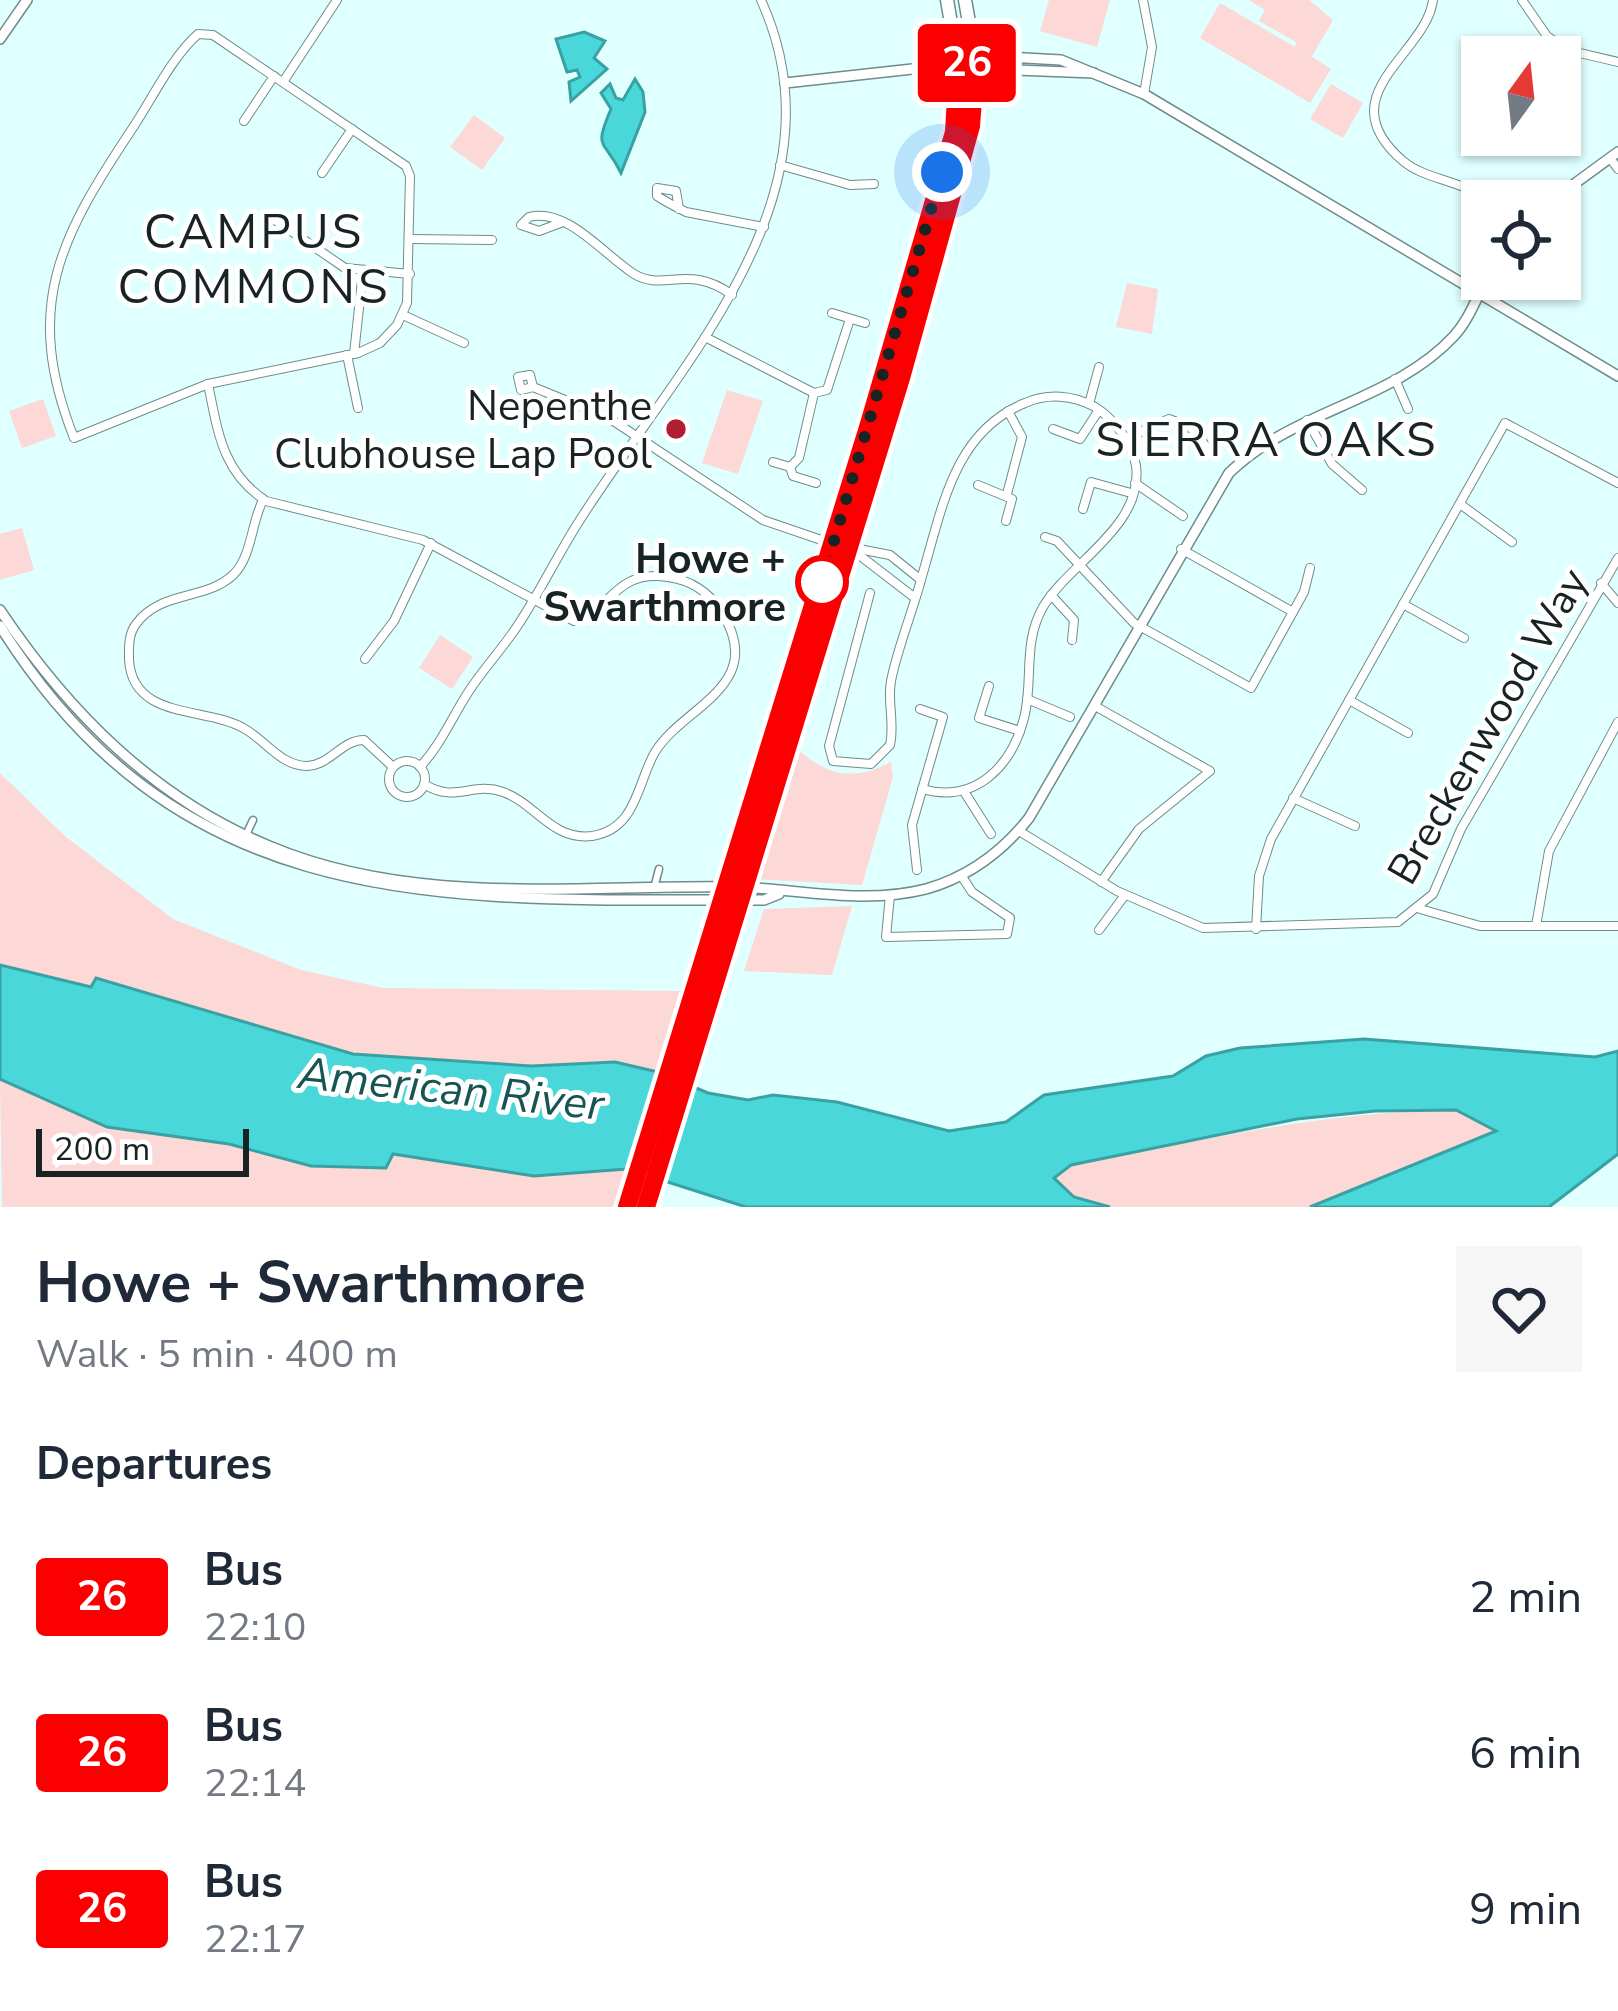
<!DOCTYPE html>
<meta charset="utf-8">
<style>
:root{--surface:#fff;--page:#f6f6f7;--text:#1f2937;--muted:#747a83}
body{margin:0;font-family:"Nunito Sans",sans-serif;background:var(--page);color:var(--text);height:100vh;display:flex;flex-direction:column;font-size:45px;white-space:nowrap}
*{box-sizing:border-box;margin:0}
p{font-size:39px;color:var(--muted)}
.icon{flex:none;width:66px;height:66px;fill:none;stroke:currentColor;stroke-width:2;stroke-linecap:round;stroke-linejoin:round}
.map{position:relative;height:1207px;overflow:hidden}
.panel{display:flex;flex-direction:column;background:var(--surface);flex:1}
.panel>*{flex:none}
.badge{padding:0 24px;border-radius:9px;font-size:42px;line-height:78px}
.needle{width:78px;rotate:15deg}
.controls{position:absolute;left:1461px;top:36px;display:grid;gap:24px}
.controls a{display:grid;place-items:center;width:120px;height:120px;border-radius:0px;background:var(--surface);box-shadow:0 3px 9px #0004;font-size:60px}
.scale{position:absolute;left:36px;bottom:30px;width:213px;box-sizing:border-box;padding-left:12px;border:6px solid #182424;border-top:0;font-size:33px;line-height:42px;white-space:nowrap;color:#182424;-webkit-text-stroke:9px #fff;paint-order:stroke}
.you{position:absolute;width:60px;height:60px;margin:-30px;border:9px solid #fff;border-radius:50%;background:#1a73e8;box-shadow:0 0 0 18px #1a73e833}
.map>.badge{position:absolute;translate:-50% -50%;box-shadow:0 0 0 6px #fff}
h2{padding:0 36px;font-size:45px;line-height:108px}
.round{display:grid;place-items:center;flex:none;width:126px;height:126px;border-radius:0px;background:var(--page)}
.head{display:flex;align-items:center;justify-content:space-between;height:204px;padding:0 36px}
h1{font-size:57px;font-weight:700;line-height:90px}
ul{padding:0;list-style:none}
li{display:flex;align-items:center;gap:36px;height:156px;padding:0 36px}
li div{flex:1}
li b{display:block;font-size:45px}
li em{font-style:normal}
li .badge{min-width:132px;font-weight:700;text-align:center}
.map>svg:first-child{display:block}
.green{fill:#fcd8d6}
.water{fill:#49d7da;stroke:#3aa1a3;stroke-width:3}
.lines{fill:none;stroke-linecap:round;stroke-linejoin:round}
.pedestrian-casing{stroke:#6f8b8c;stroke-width:9}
.minor-casing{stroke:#6f8b8c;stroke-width:10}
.tertiary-casing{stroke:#6f8b8c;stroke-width:12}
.primary-casing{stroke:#6f8b8c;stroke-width:15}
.pedestrian{stroke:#fff;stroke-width:6}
.minor{stroke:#fff;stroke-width:8}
.tertiary{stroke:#fff;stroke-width:9}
.primary{stroke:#fff;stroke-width:12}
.primary-bridge-casing{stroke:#6f8b8c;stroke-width:15;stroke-linecap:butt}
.primary-bridge{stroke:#fff;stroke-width:12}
.line-casing{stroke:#fff;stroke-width:27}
.line{stroke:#fa0000;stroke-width:18}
.walk{stroke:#182424;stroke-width:12;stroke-dasharray:0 21.6}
.poi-dot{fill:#b11e32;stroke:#fff;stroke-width:4.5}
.stop-dot{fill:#fff;stroke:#fa0000;stroke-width:6}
.labels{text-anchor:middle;stroke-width:10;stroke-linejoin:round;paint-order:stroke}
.poi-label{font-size:42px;fill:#182424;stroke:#fff;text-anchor:end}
.stop-label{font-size:42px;font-weight:bold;fill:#182424;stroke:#fff;text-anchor:end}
.street-label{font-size:42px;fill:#182424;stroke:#fff}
.water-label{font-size:45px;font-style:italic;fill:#195455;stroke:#fff}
.quarter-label{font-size:48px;letter-spacing:3px;fill:#182424;stroke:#fff}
</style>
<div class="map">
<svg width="1618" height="1207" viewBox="0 0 1618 1207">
<rect width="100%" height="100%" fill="#e0ffff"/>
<g class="green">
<polygon points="1049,0 1110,0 1097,47 1040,31"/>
<polygon points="1249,0 1309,0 1333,20 1312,56 1306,53 1331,69 1310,103 1200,38 1220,3 1295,47 1296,42 1259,21 1265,10"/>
<polygon points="1331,84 1363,103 1343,138 1310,119"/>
<polygon points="474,115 505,138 482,170 450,147"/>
<polygon points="1127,283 1158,289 1152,334 1116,327"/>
<polygon points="727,390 763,401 738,474 702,463"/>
<polygon points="43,399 56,436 22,448 9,411"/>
<polygon points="22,528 34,570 0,580 0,534"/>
<polygon points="440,635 473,657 452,689 419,668"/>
<path d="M 796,748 C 828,776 852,782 891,762 L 893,777 L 862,885 L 753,879 Z"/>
<polygon points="0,773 66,837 173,919 301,970 383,988 683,991 658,1072 615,1062 531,1066 353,1054 186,1008 125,985 91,988 0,965"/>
<polygon points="852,906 832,975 744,971 764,909"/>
<polygon points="0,1079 107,1127 229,1144 311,1166 392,1154 534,1176 627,1169 616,1207 2,1207"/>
<path d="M 1456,1110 L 1498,1131 L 1316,1207 L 1110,1207 L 1073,1197 L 1054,1179 L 1070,1165 C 1200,1141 1324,1111 1456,1110 Z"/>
</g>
<g class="water">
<polygon points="584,32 605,41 594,58 607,69 571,101 569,82 580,77 577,70 567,72 556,39"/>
<path d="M 635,79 L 643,92 L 645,112 L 621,173 C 604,138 593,151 611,109 L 601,93 L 610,84 L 616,98 L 623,100 Z"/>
<polygon points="0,965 91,987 96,978 353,1054 531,1066 615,1062 658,1072 708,1093 748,1100 773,1095 837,1102 949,1131 1006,1122 1044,1095 1173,1076 1206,1056 1240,1048 1364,1039 1595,1057 1618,1051 1618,1154 1549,1207 1310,1207 1496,1131 1456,1110 1375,1111 1297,1119 1071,1165 1054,1178 1074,1197 1110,1207 746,1207 627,1169 534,1176 393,1154 386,1168 311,1166 229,1144 107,1127 0,1079"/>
</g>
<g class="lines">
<g class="pedestrian-casing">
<g id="pedestrian">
<polyline points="246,835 253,820"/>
<polyline points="654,888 659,869"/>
</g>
</g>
<g class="minor-casing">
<g id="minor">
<polyline points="1143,0 1152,47 1144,94"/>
<path d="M 1433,0 C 1426,55 1326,95 1403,161 C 1427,181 1462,179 1486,201"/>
<polyline points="1522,0 1547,36 1567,50 1618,62"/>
<path d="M 198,34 L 213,35 L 406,166 L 410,176 L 407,303 L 397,325 L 380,343 L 358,353 L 208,384 L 74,438 C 22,306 60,237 134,126 C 153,97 172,57 198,34 Z"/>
<polyline points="283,82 337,0"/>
<polyline points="244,121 274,76"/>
<polyline points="1610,158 1618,169"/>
<polyline points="780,165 850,185 874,184"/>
<polyline points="322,173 352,129"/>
<path d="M 679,209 L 676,191 L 657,188 L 657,196 C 666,202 676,207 686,212 L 764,227"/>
<polyline points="266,214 345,268 410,274"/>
<path d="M 563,222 L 539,231 L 521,225 L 529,217 C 567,207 604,255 634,274 C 664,292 689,263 732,295"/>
<polyline points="410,239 492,240"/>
<polyline points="832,313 865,323"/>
<polyline points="403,315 464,343"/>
<polyline points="705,337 814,393 799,458 790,467 773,462"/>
<polyline points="354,354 363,271"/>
<polyline points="347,355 358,408"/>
<polyline points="1395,379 1408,409"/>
<path d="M 208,384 C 218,432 222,472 266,501 L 423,540 L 574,621 C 607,618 612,568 668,577 C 690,580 709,592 721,611 C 769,686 683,706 655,752 C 637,783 637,829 592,836 C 552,841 535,803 503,792 C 472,781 456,804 424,784"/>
<polyline points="533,387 530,375 518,377 521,390 533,387 609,418 763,520 833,544 890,555 921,580"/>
<polyline points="814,393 827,390 850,319"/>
<polyline points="1089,404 1099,367"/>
<polyline points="1307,420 1332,464 1362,490"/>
<polyline points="1053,429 1080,439 1099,410"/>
<polyline points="1125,439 1169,419 1190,427 1209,450"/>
<polyline points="790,467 793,476 816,483"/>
<polyline points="1135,483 1183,516"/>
<polyline points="978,485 1012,499 1006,521"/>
<polyline points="1007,494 1022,437 1008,411"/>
<path d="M 263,500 C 251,523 252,557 233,575 C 205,601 161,590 136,624 C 128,635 129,647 129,660 C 133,721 207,706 245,729 C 266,741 281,766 307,766 C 331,765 341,740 364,740 L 393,767"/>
<polyline points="1460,504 1512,542"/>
<polyline points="1083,509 1091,482 1131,493"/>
<polyline points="1045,537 1057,541 1134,623 1251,688 1304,592 1310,568"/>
<polyline points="850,548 915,598"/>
<polyline points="1181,549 1293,612"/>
<polyline points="1601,583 1618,603"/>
<path d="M 870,593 L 829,746 L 833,761 L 871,764 L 890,745 C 895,722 887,702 891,681 C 898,646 913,611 922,576 C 942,510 953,432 1025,403 C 1048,393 1073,395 1095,407 C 1114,419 1133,443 1136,466 C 1144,526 1069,563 1043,607 C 1023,642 1033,677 1025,714 C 1013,766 976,804 922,789"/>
<polyline points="1051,595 1074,620 1072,640"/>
<polyline points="1403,604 1464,638"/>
<polyline points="365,659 394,621 431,543"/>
<polyline points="989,686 979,718 1020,731"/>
<polyline points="1027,699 1070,717"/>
<polyline points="1349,700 1408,733"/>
<polyline points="1095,706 1210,771 1139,829 1101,882"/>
<circle cx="407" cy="779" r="18"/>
<path d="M 420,767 C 442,743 452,717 469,691 C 484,668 503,648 518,625 C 540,592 557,556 578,523 C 675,368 851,198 761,0"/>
<polyline points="965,793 991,834"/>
<polyline points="1293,798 1355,826"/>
<polyline points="1019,831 1117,891 1203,928 1398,922 1433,894 1461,829 1618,558"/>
<polyline points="917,870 912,825 943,717 920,709"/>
<polyline points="890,895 886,937 1007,934 1010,918 972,892 961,875"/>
<polyline points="1420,909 1480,926 1618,926"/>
<polyline points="1536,926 1549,851 1618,722"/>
<polyline points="1256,929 1259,876 1271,839 1505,423 1618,483"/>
<polyline points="1099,930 1125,895"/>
</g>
</g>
<g class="tertiary-casing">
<g id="tertiary">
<polyline points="0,39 27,0"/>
<polyline points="976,62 988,69 1094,73"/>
<polyline points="785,83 976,62 987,56 1061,60 1144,94 1618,376"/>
<polyline points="1551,201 1618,152"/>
<path d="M 0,610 C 69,713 154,798 269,846 C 416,908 582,884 737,887 C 799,889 863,905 926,889 C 968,877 1002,852 1029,818 L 1229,473 C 1293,410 1393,402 1454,336 C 1469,320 1476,298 1487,279"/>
<path d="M 0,626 C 186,923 455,899 764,900 L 779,894"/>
</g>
</g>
<g class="primary-casing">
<g id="primary">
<polyline points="734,866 954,132 958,64 947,0"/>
<polyline points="751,869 901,378 971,126 976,62 965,0"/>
<polyline points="627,1207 717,917"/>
<polyline points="646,1207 735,918"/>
</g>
</g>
<use href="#pedestrian" class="pedestrian"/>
<use href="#minor" class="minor"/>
<use href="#tertiary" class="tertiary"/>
<use href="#primary" class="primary"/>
<g class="primary-bridge-casing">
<g id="primary-bridge">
<polyline points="717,917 734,866"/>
<polyline points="735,918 751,869"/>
</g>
</g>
<use href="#primary-bridge" class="primary-bridge"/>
</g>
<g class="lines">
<g class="line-casing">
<polyline id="line" points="627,1207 869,424 954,132 958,64 976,62 971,126 901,378 646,1207"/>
</g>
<use href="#line" class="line"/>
<polyline class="walk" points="822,582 942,172"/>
</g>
<circle class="poi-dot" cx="676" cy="429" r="12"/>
<circle class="stop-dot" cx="822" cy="582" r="24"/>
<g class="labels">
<g class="poi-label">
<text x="652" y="420">Nepenthe<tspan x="652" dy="48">Clubhouse Lap Pool</tspan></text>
</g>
<g class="stop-label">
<text x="786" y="573">Howe +<tspan x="786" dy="48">Swarthmore</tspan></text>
</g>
<g class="street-label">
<text transform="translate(1487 726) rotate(-60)" y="15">Breckenwood Way</text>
</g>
<g class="water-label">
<text transform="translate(451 1088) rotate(6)" y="16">American River</text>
</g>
<g class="quarter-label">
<text x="254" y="248">CAMPUS<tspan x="254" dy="55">COMMONS</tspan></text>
<text x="1267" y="456">SIERRA OAKS</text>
</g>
</g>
</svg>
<div class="controls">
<a><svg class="needle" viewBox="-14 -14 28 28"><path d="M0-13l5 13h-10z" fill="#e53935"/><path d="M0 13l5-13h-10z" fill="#747a83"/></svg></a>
<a><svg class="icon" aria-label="locate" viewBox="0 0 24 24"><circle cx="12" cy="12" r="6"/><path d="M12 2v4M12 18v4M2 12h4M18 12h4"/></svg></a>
</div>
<div class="scale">200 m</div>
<div class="you" style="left:942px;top:172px"></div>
<b class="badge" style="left:967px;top:63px;background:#fa0000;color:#fff">26</b>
</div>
<section class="panel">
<div class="head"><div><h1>Howe + Swarthmore</h1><p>Walk · 5 min · 400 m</p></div><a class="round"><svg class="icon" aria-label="heart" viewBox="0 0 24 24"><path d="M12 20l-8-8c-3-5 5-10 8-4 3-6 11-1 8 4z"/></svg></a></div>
<h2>Departures</h2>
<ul>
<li><span class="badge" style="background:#fa0000;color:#fff">26</span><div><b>Bus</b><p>22:10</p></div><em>2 min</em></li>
<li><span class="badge" style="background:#fa0000;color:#fff">26</span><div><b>Bus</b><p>22:14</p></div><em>6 min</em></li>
<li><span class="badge" style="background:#fa0000;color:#fff">26</span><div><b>Bus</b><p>22:17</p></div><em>9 min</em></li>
</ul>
</section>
